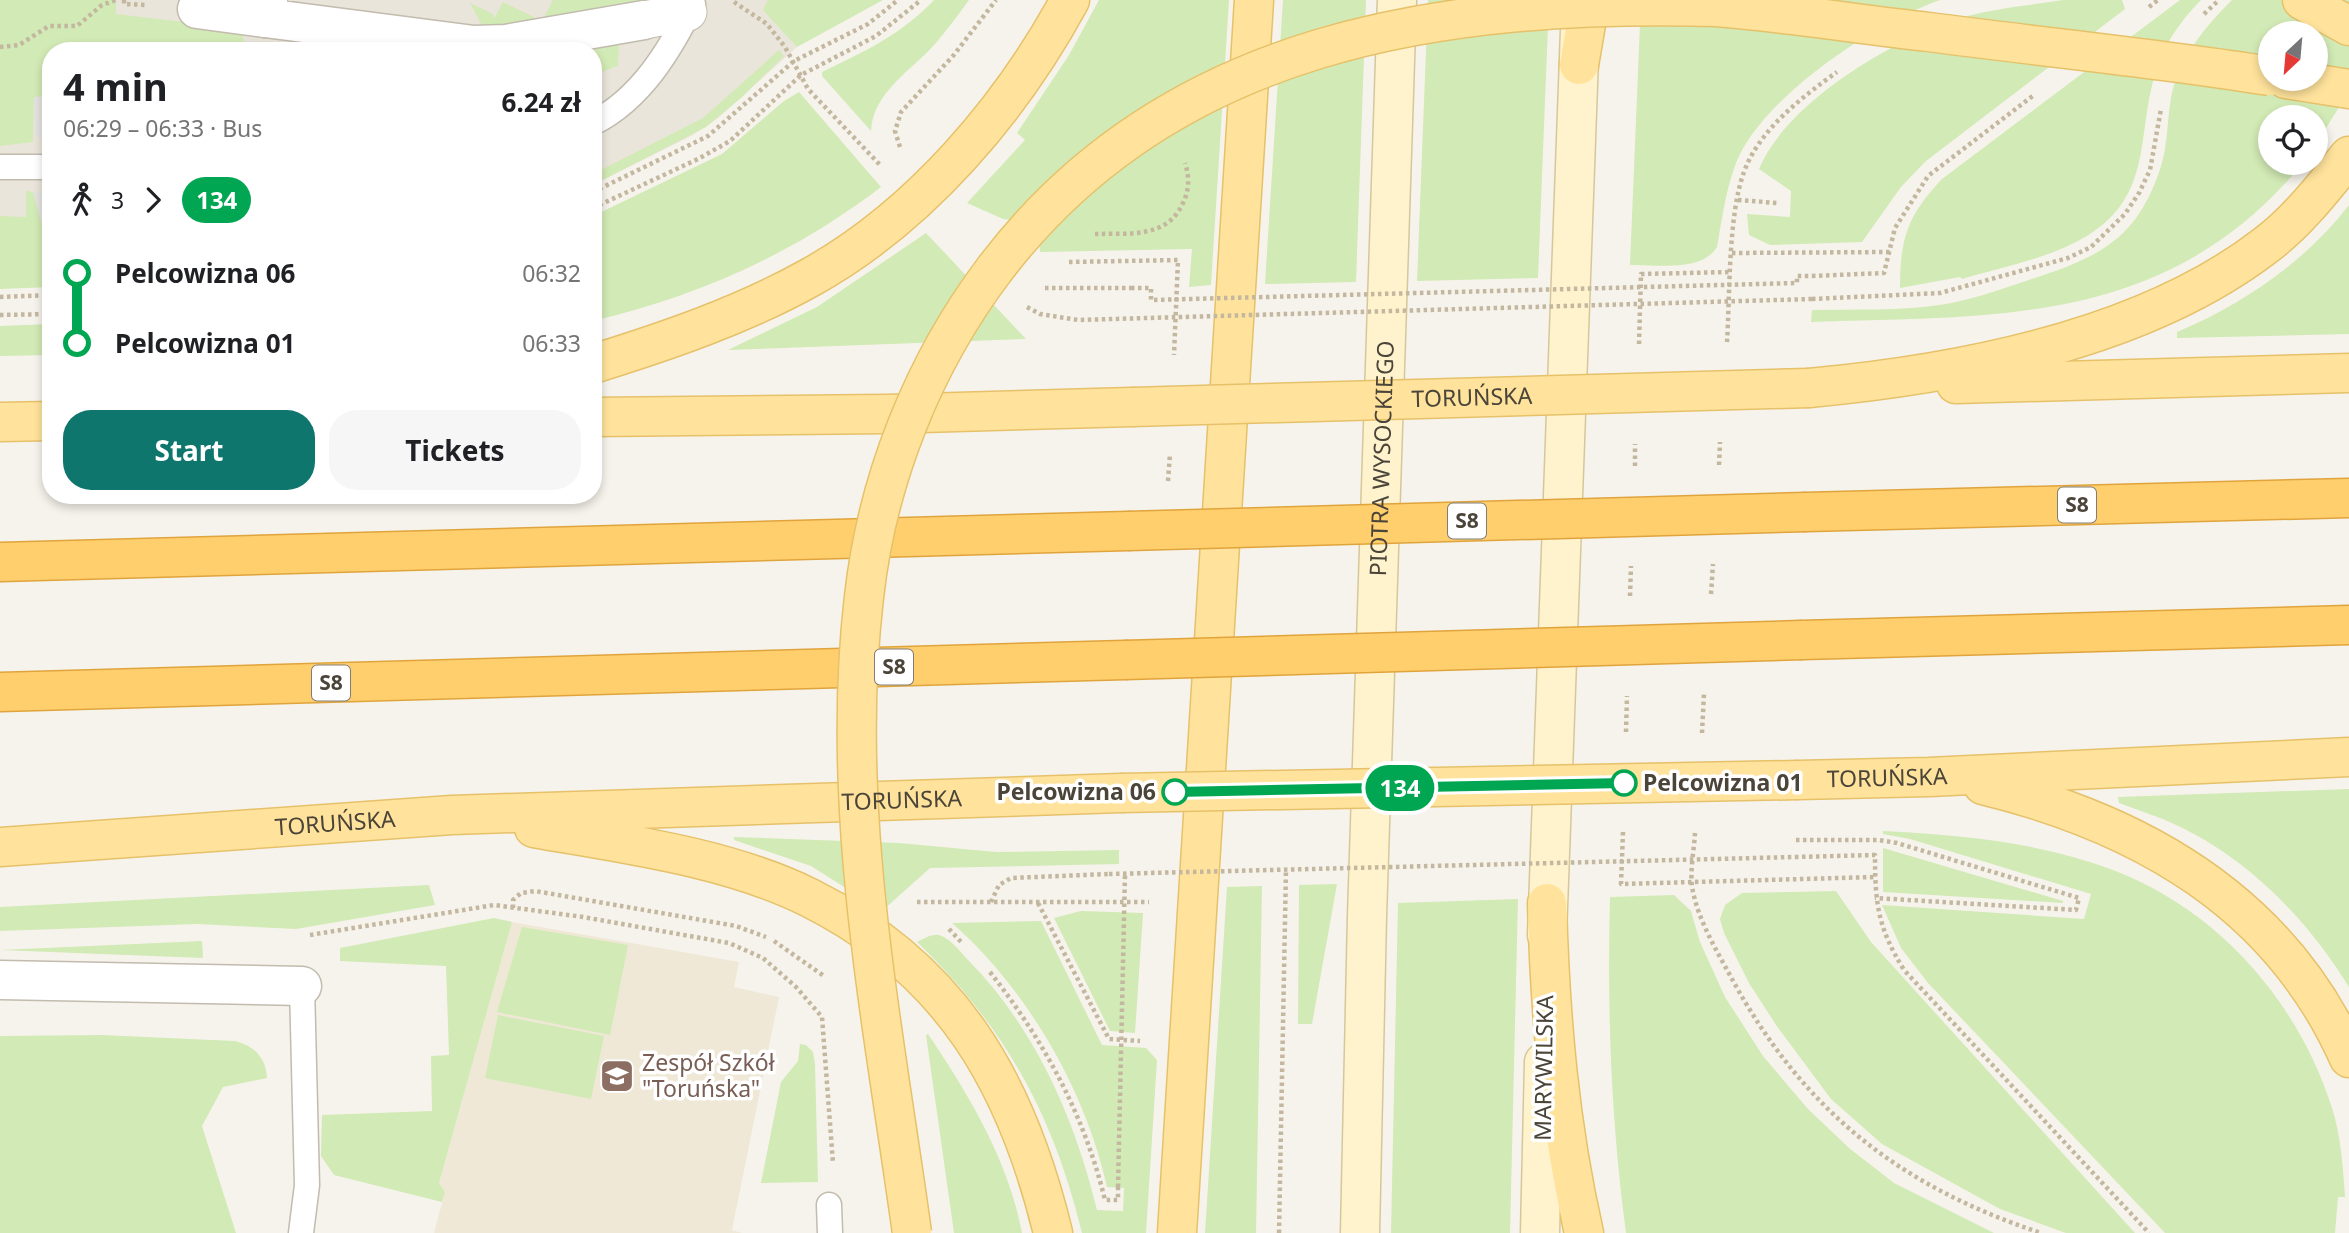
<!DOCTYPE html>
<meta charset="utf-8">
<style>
:root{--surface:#fff;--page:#f6f6f6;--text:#202124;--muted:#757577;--accent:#0f766e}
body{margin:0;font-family:"Noto Sans",sans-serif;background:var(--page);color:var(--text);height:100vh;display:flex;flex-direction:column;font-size:26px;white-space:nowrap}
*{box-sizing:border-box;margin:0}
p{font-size:23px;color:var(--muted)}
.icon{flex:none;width:38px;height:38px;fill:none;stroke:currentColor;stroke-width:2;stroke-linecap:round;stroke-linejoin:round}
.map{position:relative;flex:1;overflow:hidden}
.drawer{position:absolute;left:42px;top:42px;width:560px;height:462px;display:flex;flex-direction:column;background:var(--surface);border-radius:28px;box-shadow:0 4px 10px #0003}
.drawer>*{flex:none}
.badge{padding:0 14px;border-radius:23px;font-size:24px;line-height:46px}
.needle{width:46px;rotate:206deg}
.controls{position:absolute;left:2258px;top:21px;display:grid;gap:14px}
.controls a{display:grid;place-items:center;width:70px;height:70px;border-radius:50%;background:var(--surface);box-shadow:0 4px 10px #0003;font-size:35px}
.map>.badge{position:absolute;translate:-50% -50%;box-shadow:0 0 0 4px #fff}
.legs{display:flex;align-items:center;gap:10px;height:77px;padding:0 21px;font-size:23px}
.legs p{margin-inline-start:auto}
.summary{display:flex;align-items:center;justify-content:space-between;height:119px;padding:0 21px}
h1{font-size:38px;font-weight:700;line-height:52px}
.button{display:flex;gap:14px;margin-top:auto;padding:14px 21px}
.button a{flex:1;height:80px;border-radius:28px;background:var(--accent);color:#fff;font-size:28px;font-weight:700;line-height:80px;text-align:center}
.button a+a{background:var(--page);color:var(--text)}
ul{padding:0 21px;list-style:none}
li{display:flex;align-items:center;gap:24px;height:70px;font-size:26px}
li i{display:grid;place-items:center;width:10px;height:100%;margin:0 9px;background:currentColor}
li i::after{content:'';width:18px;height:18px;margin:-9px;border:5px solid;border-radius:50%;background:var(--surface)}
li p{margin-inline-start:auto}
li:first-child i{background:linear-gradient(#0000 50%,currentColor 0)}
li:last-child i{background:linear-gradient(currentColor 50%,#0000 0)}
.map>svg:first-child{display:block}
.residential{fill:#eae5da}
.education{fill:#efe8d6}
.green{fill:#d2eab5;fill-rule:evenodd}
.parking{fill:#e5e3e0}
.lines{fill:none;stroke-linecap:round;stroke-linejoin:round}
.service-casing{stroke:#c2bbae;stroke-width:27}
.pedestrian-casing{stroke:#c2bbae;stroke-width:39}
.minor-casing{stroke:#c2bbae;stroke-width:41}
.secondary-casing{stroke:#d6c79b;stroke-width:41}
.primary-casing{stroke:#e6c16a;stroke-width:41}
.motorway-casing{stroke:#e0a43c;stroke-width:41}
.path{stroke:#c4b79f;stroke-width:4.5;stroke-dasharray:3.5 3.5;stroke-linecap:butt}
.service{stroke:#fff;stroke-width:24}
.pedestrian{stroke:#fff;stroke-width:37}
.minor{stroke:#fff;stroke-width:38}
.secondary{stroke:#fff3cd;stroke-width:38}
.primary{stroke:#ffe39c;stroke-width:38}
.motorway{stroke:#ffcf6e;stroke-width:38}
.primary-bridge-casing{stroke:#e6c16a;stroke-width:41;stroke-linecap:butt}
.motorway-bridge-casing{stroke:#e0a43c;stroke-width:41;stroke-linecap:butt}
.path-bridge{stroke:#c4b79f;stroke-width:4.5;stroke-dasharray:3.5 3.5;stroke-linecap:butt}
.primary-bridge{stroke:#ffe39c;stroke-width:38}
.motorway-bridge{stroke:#ffcf6e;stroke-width:38}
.line-1-casing{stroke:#fff;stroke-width:16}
.line-1{stroke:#00a651;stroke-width:10}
.stop-1-dot{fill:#fff;stroke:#00a651;stroke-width:3.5}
.labels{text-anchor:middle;stroke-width:7;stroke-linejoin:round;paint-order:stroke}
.shield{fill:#fff;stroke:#817c74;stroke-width:2}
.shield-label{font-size:21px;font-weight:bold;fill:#4b4439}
.street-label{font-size:23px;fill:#4b4439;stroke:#fff}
.stop-label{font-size:23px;font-weight:bold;fill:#4b4439;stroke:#fff;text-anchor:start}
.education-label{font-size:23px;fill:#785e54;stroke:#fff;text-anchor:start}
</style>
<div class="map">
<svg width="2349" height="1233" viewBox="0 0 2349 1233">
<rect width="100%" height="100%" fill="#f6f3ec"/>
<polygon class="residential" points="0,0 837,0 797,47 718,118 693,135 593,185 593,51 51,51 51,242 0,244"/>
<polygon class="education" points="512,922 739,962 734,987 779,997 732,1230 742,1233 434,1233 445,1192 439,1183"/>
<g class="green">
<polygon points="0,0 116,0 116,14 244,29 243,41 292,50 294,39 356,51 51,51 51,96 34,97 33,142 0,146"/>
<polygon points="553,0 672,0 486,33 470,3 493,14 494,19 503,2 542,21"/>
<polygon points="768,0 883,0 797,47 763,10"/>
<path d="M 934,0 L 969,0 C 958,15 947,30 935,44 C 911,71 873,92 871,131 L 822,76 L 822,72 C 864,52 902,34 934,0 Z"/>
<polygon points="1099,0 1229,0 1211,285 1189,287 1192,249 1040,252 1038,223 1003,219 967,203 1025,140 1017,133 1069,55"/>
<polygon points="1283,0 1366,0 1356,282 1265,284"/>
<polygon points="1428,0 1549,0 1538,278 1417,281"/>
<path d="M 1641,0 L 1940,0 C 1875,23 1762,97 1736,163 C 1726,189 1722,219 1717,247 C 1701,273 1657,264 1630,265 Z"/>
<path d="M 2063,0 L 2122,0 L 2125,9 L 1926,161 L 1901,187 L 1862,242 L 1770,245 L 1749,235 L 1747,214 L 1790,217 L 1791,191 L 1759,169 C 1787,101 1899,35 1968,16 C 1998,8 2032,5 2063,0 Z"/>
<path d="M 2180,0 L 2201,0 C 2181,20 2164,44 2156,71 C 2136,134 2154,195 2087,236 C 2051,258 2002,267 1962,279 L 1960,277 L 1900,288 C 1900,238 1908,215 1942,179 Z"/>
<path d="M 2232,0 L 2349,0 L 2349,91 L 2315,146 L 2315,117 L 2270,117 L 2270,163 L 2303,163 C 2169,325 2003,316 1811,322 L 1812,310 C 1854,309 1898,311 1939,305 C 1969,301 1998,290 2026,281 C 2096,258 2137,242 2161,166 C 2168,144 2167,120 2171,98 C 2178,59 2205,27 2232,0 ZM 2270,33 L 2315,33 L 2315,79 L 2270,79 Z"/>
<polygon points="619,39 618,66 593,75 593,51 549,51"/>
<polygon points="779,50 784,56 741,98 706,127 593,185 593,174 703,118"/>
<path d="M 799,92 L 881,187 C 793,254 701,295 593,321 L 593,216 L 722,154 L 784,101 Z"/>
<polygon points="26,191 33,192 44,231 51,231 51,287 0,289 0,216 26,217"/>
<path d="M 2349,205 L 2349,334 L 2177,338 L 2177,332 C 2243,304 2305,262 2349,205 Z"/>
<polygon points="926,233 1026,339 728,350 817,307"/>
<polygon points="51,324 51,355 0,356 0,326"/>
<path d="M 2349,789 L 2349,987 C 2308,920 2247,857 2174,824 C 2157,816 2137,810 2119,803 L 2118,797 Z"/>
<path d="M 1883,831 C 1961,835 2039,842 2113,870 C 2218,910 2298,1001 2332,1108 C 2341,1136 2343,1168 2345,1197 L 2338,1197 L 2335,1233 L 2165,1233 L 1928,983 L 1901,948 L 1882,905 L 2084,919 L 2091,894 L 1910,839 L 1883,834 Z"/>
<polygon points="734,837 899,843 996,852 1119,850 1119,864 930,868 882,911 811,866 734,840"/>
<polygon points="1883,848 2063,901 2063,903 1883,892"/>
<polygon points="1337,884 1312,1024 1298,1024 1299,885"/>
<polygon points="429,885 435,905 296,929 197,924 0,931 0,907"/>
<polygon points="1262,886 1256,1233 1205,1233 1227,887"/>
<polygon points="1836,891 1871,942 2135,1233 2066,1233 2000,1209 1882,1144 1831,1099 1776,1025 1749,983 1724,933 1720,919 1725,905 1742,893"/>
<path d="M 1674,895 L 1691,911 L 1700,942 L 1725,997 L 1763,1056 L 1808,1109 L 1849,1148 L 1894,1183 L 1994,1233 L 1626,1233 C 1611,1121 1607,1009 1610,897 Z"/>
<polygon points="1518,899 1510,1233 1391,1233 1398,903"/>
<polygon points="1081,911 1143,913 1135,1033 1110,1031 1054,918"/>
<polygon points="494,918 512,922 439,1183 445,1192 442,1202 334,1175 321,1156 322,1115 432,1111 431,1056 449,1055 446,966 340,961 340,948"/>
<path d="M 1041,921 L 1102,1045 L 1146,1048 L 1157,1060 L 1146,1233 L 1082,1233 C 1053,1114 1005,1027 917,942 C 924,939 931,934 938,935 C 950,937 962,954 970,962 C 1036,1030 1075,1119 1097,1210 L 1123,1211 L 1124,1188 L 1107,1187 C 1085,1089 1027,989 952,923 Z"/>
<polygon points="522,927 628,945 610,1035 497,1012"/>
<polygon points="202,941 203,958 0,950"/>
<polygon points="498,1015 604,1036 591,1099 485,1078"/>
<path d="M 928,1034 C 969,1095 1008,1160 1022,1233 L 954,1233 L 926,1035 Z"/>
<path d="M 101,1035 L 235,1041 C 255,1046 266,1058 267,1078 L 223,1087 L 202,1126 L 236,1233 L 0,1233 L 0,1036 Z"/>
<polygon points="800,1044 806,1045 813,1052 815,1065 818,1182 761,1183 781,1082 798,1061"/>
</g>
<g class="parking">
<polygon points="51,96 51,136 35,137 34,97"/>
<polygon points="51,191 51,231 44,231 33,192"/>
</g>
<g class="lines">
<g class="service-casing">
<g id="service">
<path d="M 593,123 C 641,99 670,50 693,4"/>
<polyline points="0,167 51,167"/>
<polyline points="829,1205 830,1233"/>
<polyline points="301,1233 307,1185 302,986"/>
</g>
</g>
<g class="pedestrian-casing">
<polyline id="pedestrian" points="644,20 688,12"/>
</g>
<g class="minor-casing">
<g id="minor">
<polyline points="268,0 265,18 474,45 506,44 644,20"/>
<polyline points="197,9 265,18"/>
<polyline points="0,980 302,986"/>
</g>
</g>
<g class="secondary-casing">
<g id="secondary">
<polyline points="1547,935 1580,30"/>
<path id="s1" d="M 1360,1233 L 1367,916 L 1397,0"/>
<polyline points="1540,1233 1544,1062"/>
</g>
</g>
<g class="primary-casing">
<g id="primary">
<polyline points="2302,0 2349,26"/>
<polyline points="1579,65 1590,0"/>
<polyline points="2286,79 2349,89"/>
<path d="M 593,364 C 667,341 743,315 811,277 C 920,216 1011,109 1070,0"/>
<polyline points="1956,384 2349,373"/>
<path d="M 1809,388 C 1960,374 2143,340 2266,245 C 2298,221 2324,187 2349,156"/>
<polyline points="593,417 887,414 1132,407"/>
<polyline points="0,422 51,421"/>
<path id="s2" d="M 1798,780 L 1929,777 L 2349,757"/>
<path d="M 1983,785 C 2143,824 2280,903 2349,1058"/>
<path d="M 534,828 C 624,844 728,857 810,898 C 952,969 1017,1084 1053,1233"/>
<path id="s3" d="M 0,847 L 452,815 L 1121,793"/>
<path d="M 1547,903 C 1550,1015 1559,1124 1584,1233"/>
<polyline points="1177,1233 1254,0"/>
</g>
</g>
<g class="motorway-casing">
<g id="motorway">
<polyline points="1806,512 2349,498"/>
<polyline points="0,562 1128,531"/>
<polyline points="1802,640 2349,625"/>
<polyline points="0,692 1125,660"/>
</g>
</g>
<g class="path">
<polyline points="124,0 124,4 147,5"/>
<polyline points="734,2 767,24 785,47 808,89 881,166"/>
<polyline points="2149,7 2158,0"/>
<polyline points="2204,14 2219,0"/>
<polyline points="0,47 19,45 49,26 77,26 102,5 116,0"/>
<polyline points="900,147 895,131 901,112 953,56 996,0"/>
<polyline points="593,192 708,136 794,61 868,24 898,0"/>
<polyline points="1738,200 1777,203"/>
<polyline points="593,208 698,159 730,141 801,75 876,36 921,0"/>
<path d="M 1095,234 C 1126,233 1166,239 1182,205 C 1189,192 1190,178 1185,163"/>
<polyline points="1732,253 1890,252"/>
<polyline points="1069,262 1178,260 1174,355"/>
<polyline points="1812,276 1884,273 1895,228 1928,176 2034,95"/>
<polyline points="1045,288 1131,288"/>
<polyline points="0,297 51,295"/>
<polyline points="1812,299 1940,293 2068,258 2091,247 2125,214 2139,193 2150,170 2161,109"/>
<polyline points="0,315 51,314"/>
<path d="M 1727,342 C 1730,295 1728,215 1744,172 C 1759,130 1802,97 1837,72"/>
<polyline points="1639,344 1641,274 1731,272"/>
<polyline points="1719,465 1720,442"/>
<polyline points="1635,466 1635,444"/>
<polyline points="1168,481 1170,454"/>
<polyline points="1711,594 1713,564"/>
<polyline points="1630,596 1631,566"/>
<polyline points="1626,732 1627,696"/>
<polyline points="1702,733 1704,693"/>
<polyline points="1623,832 1621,884 1875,877"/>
<path d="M 1695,833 C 1694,850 1690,870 1692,886 C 1697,919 1717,951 1732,979 C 1804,1111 1899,1186 2041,1233"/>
<polyline points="1796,840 1879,840 1897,843 2079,898 2076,910 1875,898"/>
<path d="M 1795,857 L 1875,855 C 1875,904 1878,928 1904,970 L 2149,1233"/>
<polyline points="917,902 1149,902"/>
<polyline points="991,902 999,885 1011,878 1109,874"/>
<polyline points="1038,903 1109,1039 1140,1041"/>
<polyline points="513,908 513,900 521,893 535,891 736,926 766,937"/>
<polyline points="949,929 962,943"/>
<polyline points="310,935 494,905 583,917 729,943 763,958 796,987 822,1017 833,1163"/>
<polyline points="774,941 824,976"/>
<path d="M 990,972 C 1044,1041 1084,1114 1105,1200 L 1118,1200 L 1118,1187"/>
<polyline points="1279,1233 1286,869"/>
</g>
<use href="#service" class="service"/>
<use href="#pedestrian" class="pedestrian"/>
<use href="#minor" class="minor"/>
<use href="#secondary" class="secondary"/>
<use href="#primary" class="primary"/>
<use href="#motorway" class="motorway"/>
<g class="primary-bridge-casing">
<g id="primary-bridge">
<path id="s4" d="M 1132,407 L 1809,388"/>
<polyline points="1121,793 1798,780"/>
<path d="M 912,1233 C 883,1023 839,810 864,597 C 877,480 923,364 994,270 C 1168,39 1443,0 1717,7 C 1788,13 1858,24 1929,32 C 2042,47 2157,58 2270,76"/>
</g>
</g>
<g class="motorway-bridge-casing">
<g id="motorway-bridge">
<polyline points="1128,531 1806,512"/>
<polyline points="1125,660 1802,640"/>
</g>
</g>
<g class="path-bridge">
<polyline points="1131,288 1151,288 1151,300 1797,283 1797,276 1812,276"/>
<polyline points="1027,307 1040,314 1078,320 1812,299"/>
<polyline points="1109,874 1795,857"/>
<polyline points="1118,1187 1125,874"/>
</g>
<use href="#primary-bridge" class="primary-bridge"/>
<use href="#motorway-bridge" class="motorway-bridge"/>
</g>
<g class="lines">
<g class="line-1-casing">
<polyline id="line-1" points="1175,792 1624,783"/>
</g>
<use href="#line-1" class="line-1"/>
</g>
<defs>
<g id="school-square" transform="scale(1.75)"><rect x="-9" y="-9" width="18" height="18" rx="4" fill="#8d6e63" stroke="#fff"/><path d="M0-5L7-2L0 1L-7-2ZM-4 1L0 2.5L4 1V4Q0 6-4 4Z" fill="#fff"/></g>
</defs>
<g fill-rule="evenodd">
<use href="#school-square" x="617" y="1076"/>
</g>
<g class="stop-1-dot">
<circle cx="1624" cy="783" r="12"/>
<circle cx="1175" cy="792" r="12"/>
</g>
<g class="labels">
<g class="shield">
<rect x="2058" y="487.5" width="38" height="35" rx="5"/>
<rect x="1448" y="503.5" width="38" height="35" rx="5"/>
<rect x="875" y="649.5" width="38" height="35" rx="5"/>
<rect x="312" y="665.5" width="38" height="35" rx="5"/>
</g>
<g class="shield-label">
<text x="2077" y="512">S8</text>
<text x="1467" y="528">S8</text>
<text x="894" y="674">S8</text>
<text x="331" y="690">S8</text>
</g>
<g class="street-label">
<text dy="8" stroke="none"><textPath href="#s4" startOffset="340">TORUŃSKA</textPath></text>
<text dy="8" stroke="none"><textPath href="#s1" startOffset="775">PIOTRA WYSOCKIEGO</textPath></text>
<text dy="8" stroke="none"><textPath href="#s2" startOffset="89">TORUŃSKA</textPath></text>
<text dy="8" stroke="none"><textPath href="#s3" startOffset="903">TORUŃSKA</textPath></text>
<text dy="8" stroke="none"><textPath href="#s3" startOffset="336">TORUŃSKA</textPath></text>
<text transform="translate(1544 1068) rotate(-89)" y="8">MARYWILSKA</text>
</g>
<g class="stop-label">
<text x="1643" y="791">Pelcowizna 01</text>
<text x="1156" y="800" text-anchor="end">Pelcowizna 06</text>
</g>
<g class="education-label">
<text x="642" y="1071">Zespół Szkół<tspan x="642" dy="26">"Toruńska"</tspan></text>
</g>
</g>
</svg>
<div class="controls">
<a><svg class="needle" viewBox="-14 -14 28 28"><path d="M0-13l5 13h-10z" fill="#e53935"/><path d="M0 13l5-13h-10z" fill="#757577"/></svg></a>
<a><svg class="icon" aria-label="locate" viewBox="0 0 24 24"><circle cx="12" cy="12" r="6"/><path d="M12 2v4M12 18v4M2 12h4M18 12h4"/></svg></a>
</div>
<b class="badge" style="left:1400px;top:788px;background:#00a651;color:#fff">134</b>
<section class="drawer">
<div class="summary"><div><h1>4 min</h1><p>06:29 – 06:33 · Bus</p></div><b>6.24 zł</b></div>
<div class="legs"><svg class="icon" aria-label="walk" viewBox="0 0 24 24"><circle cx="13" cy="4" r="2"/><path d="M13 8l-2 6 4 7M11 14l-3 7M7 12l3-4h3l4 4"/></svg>3<svg class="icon" aria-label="forward" viewBox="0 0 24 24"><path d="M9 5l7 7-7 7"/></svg><b class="badge" style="background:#00a651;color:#fff">134</b></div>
<ul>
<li><i style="color:#00a651"></i><b>Pelcowizna 06</b><p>06:32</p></li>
<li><i style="color:#00a651"></i><b>Pelcowizna 01</b><p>06:33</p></li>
</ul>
<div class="button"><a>Start</a><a>Tickets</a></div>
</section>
</div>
